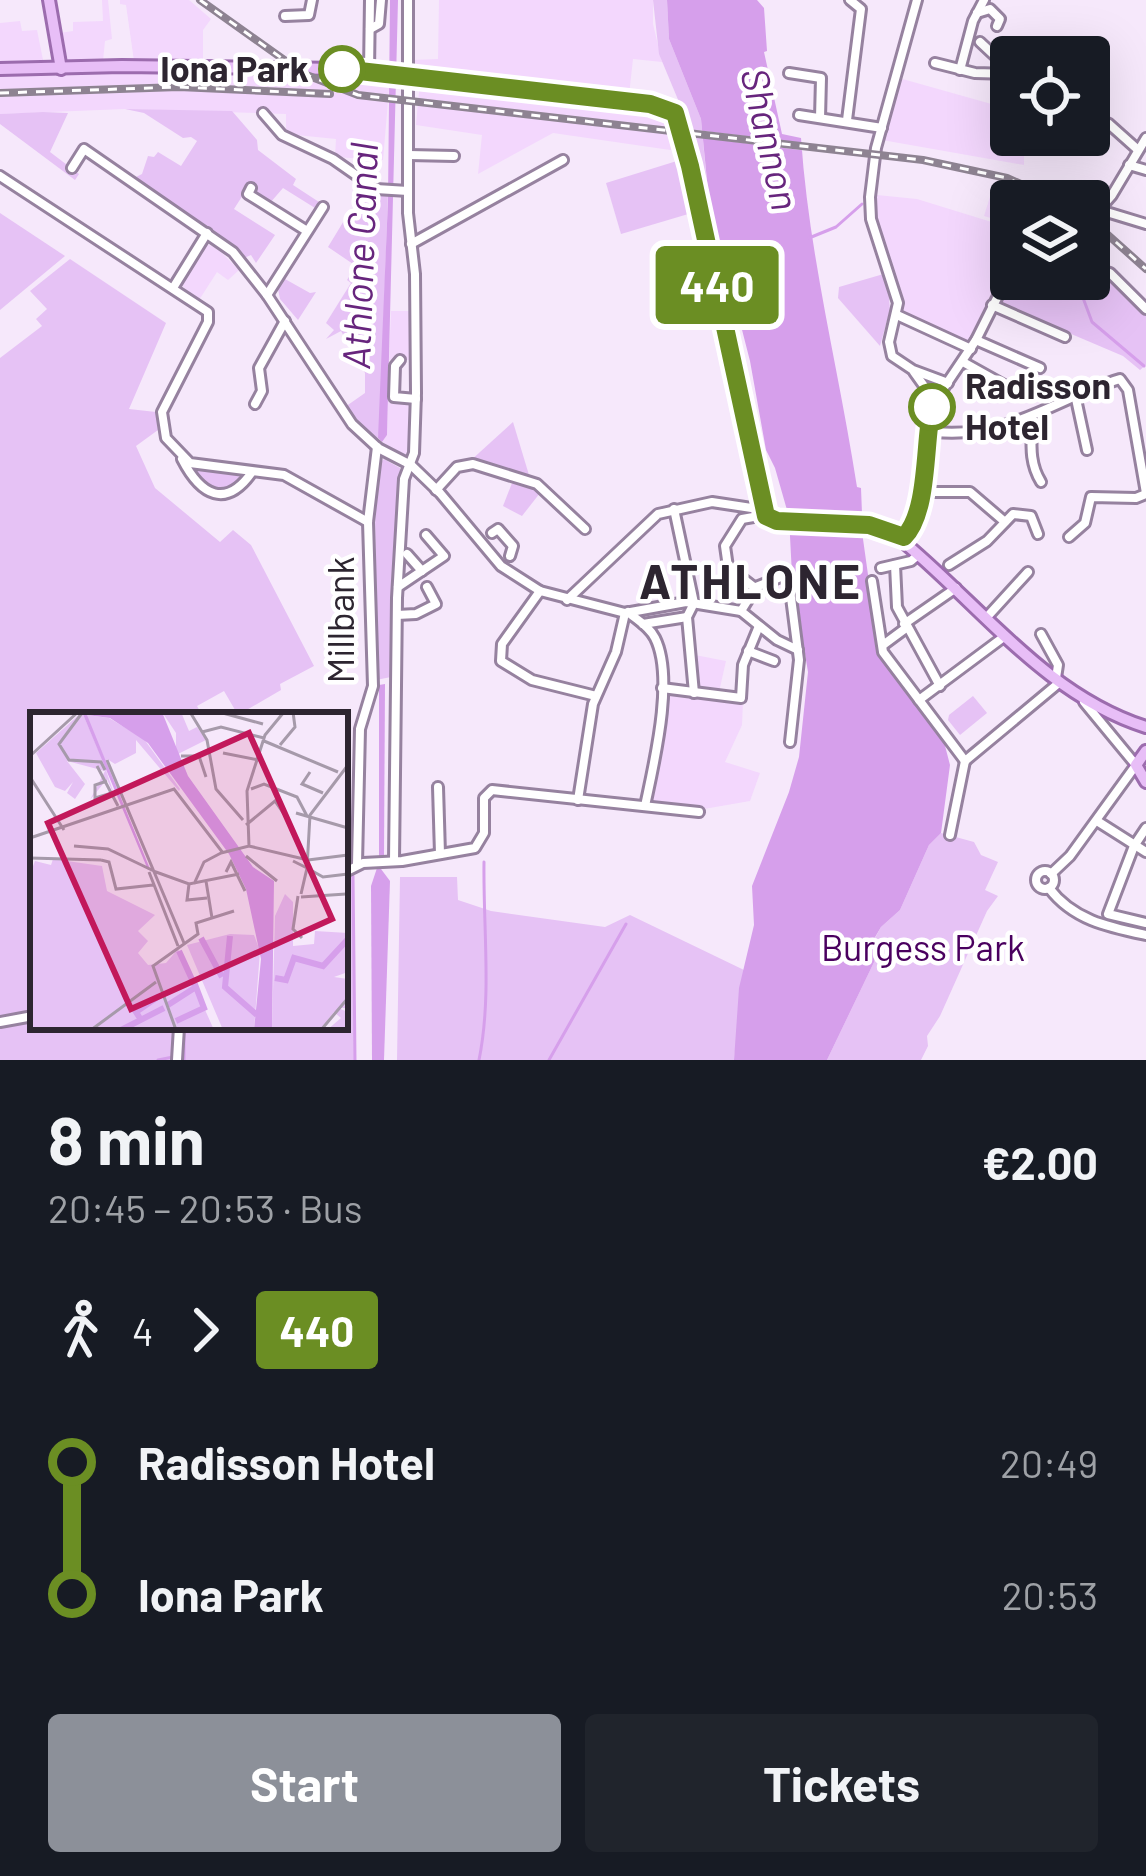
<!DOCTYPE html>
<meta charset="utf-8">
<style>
:root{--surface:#171b24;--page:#20242c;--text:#f1f3f6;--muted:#9ea1a6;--accent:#8c9099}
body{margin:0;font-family:Barlow,sans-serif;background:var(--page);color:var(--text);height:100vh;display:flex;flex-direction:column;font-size:45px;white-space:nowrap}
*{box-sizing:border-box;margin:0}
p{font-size:39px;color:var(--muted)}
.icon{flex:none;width:66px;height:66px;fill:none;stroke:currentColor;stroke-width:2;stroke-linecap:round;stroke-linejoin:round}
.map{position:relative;height:1060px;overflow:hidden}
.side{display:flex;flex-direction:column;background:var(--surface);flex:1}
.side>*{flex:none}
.badge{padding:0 24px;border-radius:9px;font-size:42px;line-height:78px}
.fabs{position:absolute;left:990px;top:36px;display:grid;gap:24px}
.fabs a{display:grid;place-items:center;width:120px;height:120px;border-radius:12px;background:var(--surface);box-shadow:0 12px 48px #0002;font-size:60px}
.map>.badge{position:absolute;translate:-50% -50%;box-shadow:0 0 0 6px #fff}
.legs{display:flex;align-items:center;gap:18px;height:132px;padding:0 48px;font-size:39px}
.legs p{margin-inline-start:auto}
.head{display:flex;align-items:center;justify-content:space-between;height:204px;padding:0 48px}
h1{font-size:66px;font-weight:700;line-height:90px}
.button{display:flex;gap:24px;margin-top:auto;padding:24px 48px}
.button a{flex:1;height:138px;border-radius:12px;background:var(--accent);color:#fff;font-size:48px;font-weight:700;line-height:138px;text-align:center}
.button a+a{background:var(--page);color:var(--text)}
ul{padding:0 48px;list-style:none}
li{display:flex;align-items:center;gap:42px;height:132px;font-size:45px}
li i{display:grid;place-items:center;width:18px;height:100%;margin:0 15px;background:currentColor}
li i::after{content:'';width:30px;height:30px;margin:-15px;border:9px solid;border-radius:50%;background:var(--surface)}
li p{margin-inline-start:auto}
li:first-child i{background:linear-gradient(#0000 50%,currentColor 0)}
li:last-child i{background:linear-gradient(currentColor 50%,#0000 0)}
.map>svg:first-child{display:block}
.built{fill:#f3d7fd}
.green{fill:#e6c2f5}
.water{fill:#d69feb}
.pier{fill:#f6e8fb}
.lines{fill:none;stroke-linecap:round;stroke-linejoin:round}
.stream{stroke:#d69feb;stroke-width:3}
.minor-casing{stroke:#96829f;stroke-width:14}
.major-casing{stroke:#9c6cae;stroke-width:16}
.minor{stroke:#fff;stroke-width:8}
.major{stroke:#e8bef7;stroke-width:10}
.rail-casing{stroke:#8e8392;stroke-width:8}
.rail{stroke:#fff;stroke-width:3;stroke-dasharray:9;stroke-linecap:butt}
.line-1-casing{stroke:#fff;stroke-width:27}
.line-1{stroke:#6b8e23;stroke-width:18}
.stop-1-dot{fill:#fff;stroke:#6b8e23;stroke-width:6}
.labels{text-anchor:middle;stroke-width:9;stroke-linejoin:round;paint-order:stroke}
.stop-label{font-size:36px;font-weight:bold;fill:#2d2530;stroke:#fff;text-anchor:end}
.street-label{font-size:36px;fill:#2d2530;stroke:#fff}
.park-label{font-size:36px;fill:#4a005f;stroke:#fff}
.water-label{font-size:39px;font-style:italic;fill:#67257d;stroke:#fff}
.district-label{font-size:48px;font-weight:bold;letter-spacing:3px;fill:#2d2530;stroke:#fff}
.inset-river{fill:none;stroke:#d69feb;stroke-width:6}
.inset-road{fill:none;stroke:#a69aaa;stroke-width:3}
.view{fill:#c2185b;fill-opacity:0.15;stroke:#c2185b;stroke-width:6}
.inset-edge{fill:none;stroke:#2d2530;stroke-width:6}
</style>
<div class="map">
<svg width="1146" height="1060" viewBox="0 0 1146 1060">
<rect width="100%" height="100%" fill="#f6e8fb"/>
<g class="built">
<polygon points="102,0 108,0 112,39 105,41 103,61 68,60 60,33 73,31 73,22 103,21"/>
<polygon points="120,0 189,0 211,19 203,30 203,61 134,61 126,5 120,4"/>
<polygon points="439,0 653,0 653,24 662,62 633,59 629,95 412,70 412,60 438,59"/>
<polygon points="20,21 22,31 37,30 44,65 0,63 0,23"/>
<polygon points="310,70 390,78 383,160 335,157 336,139 286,134 286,114 125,109 0,114 0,75"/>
<polygon points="899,78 995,105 997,102 1011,105 1011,135 1024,135 1024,165 882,140"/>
<polygon points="420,81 634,107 634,111 669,121 684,152 553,133 478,174 482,135 416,125"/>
<polygon points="993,187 1034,201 1011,201 1011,224 984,216"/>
<polygon points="877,195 917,199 1011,228 1011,261 1001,272 969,344 904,314 902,293 874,220 873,198"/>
<polygon points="206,244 217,248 239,270 228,280 217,272 199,300 181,285"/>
<polygon points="391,311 414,311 413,360 389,360"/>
<polygon points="388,401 412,401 407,457 398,455 382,442 387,435"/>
<polygon points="689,638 694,638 695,655 726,661 719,692 696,688"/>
<polygon points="677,692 743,702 742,725 725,762 760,773 750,801 704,809 650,804 668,697"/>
</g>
<g class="green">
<polygon points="653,0 667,0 669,39 701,119 708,195 701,197 689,126 659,54"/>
<polygon points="125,109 232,111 257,140 258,150 296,179 293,185 319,202 315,208 283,188 270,203 258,196 256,188 250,184 234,209 275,235 256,263 251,255 244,258 218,234 135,183 134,178 142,174 148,156 154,157 158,152 181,166 197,141 191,137 183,138 144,113"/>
<polygon points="43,112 68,113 50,152 79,174 75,180 0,124 0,114"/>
<polygon points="680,160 695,212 621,234 606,183"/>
<polygon points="388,193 380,429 377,440 345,407 365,393 365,373 341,331 326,339 334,330 326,323 351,283 347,280 356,266 328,247 345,219 353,222 370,194"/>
<polygon points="0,213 65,256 0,310"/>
<polygon points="70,259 166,323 129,409 156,412 158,430 136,446 155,488 220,542 233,530 251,545 314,666 280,684 281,690 238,715 224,691 197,706 202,715 33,715 33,1012 0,1019 0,358 42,326 36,319 47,309 30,291"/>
<path d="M 1089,271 L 1112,280 L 1146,315 L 1146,365 L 1140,370 L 1123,356 L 1001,304 C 1018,273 1059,279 1089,279 Z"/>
<polygon points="887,273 890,310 880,346 838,298 839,287"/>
<polygon points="285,279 310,293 316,292 298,320 280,299 278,289"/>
<polygon points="513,422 529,475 519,478 469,462"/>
<polygon points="384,459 400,468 402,504 393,580 391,677 376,680 375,487 378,465"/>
<polygon points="196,469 242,475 243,478 226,493 213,490 192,472"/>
<polygon points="512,483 530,486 540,493 522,516 503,506"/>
<polygon points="973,696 987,713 960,735 948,720 949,715"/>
<polygon points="941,833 974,842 981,855 998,862 985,890 998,896 987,911 940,1016 927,1036 928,1046 921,1060 827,1060 877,956 874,940 881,927 900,910 929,845"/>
<polygon points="353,876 355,1060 184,1060 184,1027 345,1027 345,877"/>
<polygon points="400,877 457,877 458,900 491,911 605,927 630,915 744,970 734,1060 397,1060"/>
<polygon points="33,1020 33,1027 173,1027 173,1060 0,1060 0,1027"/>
</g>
<g class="water">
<polygon points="390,0 398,0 387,435 382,442 378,438 388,200"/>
<path d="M 667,0 L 757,0 L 764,8 L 767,51 L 764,52 L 782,134 L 801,138 C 809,256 839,370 857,487 L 861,488 L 863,539 L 878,646 L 891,672 L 943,738 L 950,765 L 941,833 L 929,845 L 900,910 L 881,927 L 874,939 L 877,956 L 827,1060 L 734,1060 L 739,988 L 754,925 L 752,886 L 789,792 L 799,757 L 808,672 L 792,575 L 789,517 L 775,468 L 766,450 L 750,361 L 709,201 L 701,119 L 669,39 Z"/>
<polygon points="385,684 384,855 379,861 379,685"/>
<polygon points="378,865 390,881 384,1060 372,1060 371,886"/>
</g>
<polygon class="pier" points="696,130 807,144 808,151 696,137"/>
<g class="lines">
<g class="stream">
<polyline points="1003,224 1011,226"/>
<polyline points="809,238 836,227 862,204"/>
<polyline points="1076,279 1092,322 1144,366"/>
<polyline points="353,876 355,1060"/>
<polyline points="158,1060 173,1057"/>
<polyline points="184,1060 184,1027"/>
<path d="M 479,1060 C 492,996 483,928 484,862"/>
<polyline points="549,1060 626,924"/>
</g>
<g class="minor-casing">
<g id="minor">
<polyline points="917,0 876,148 870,197 871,219 898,303 889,342 892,356 913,370 948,383"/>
<polyline points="977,13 990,9 1000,19 997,26"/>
<polyline points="285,16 309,15 312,0"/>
<polyline points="370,29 379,24 381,0"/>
<polyline points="980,42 1011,71"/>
<polyline points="935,63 975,73 1011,74"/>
<polyline points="960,70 973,21 984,0"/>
<polyline points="369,71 370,0"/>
<polyline points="789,73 821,78 820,118"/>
<polyline points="263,113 282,135 333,159 376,189 408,191"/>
<polyline points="799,115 882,128"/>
<polyline points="1089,115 1109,124 1137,149"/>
<polyline points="847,120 861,9 850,0"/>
<polyline points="1054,135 1055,141 1062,143 1072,135"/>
<polyline points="409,155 454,156"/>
<polyline points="1129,165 1146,170"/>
<polyline points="72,168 84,149 233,252 267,295 352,424 378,448 411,465"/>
<polyline points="0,176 208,312 208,322 162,412 166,438 190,463 284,475 368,522"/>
<polyline points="251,188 248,194 307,231"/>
<polyline points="1100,210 1146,224"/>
<polyline points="1089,221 1112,195 1146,138"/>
<polyline points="411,244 563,160"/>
<polyline points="1089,267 1110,273 1146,309"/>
<polyline points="1003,285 1023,279"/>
<polyline points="173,288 207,233"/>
<polyline points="267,295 323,207"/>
<polyline points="992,305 1065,337"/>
<polyline points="897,315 971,349"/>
<polyline points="976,340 1040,368"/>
<polyline points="400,360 395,366 394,397 416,399"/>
<polyline points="963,362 1006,386"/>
<polyline points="914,372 934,400"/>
<polyline points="1076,399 1087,450"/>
<polyline points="255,404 262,391 259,368 285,321"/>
<path d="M 1032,417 C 1032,441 1028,461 1041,482"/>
<path d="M 935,432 C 1011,439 1054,399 1120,379 L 1128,390 L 1146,493"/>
<path d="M 182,459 C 201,496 226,509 252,472"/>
<polyline points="411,465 440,493 501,566 540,591 625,613 686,602 741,611 777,640 798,650"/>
<polyline points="436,490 457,467 473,464 537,484 585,529"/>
<polyline points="921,492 970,492 1005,522"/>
<polyline points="674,509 694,603"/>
<polyline points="492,533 498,529 513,546 510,556"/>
<polyline points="904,537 912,528 921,492 931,407 976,340 1011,270"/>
<polyline points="1069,537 1085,523 1091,497 1136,498 1146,494"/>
<polyline points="407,554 422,571"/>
<polyline points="895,565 897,607 940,686"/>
<polyline points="949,565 987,541 1013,514 1031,516 1038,534"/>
<polyline points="881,568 911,561 918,555"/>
<polyline points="872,581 883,652 965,761"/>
<polyline points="398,587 444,556 426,535"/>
<polyline points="755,588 728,567 725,546 742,519 759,516"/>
<polyline points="540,591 502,644 501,661 532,680 596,696"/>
<polyline points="567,600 658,514 712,502 758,509"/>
<polyline points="694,603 687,617 694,693"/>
<polyline points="741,611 756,587 788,574 799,660 790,742"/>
<path d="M 628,612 C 637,620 649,626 655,638 C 675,678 654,763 645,806"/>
<polyline points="397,615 416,614 436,604 427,587"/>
<polyline points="987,617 1028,572"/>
<polyline points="643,624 687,617"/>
<polyline points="904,624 956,588"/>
<polyline points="1041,634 1058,665 1056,678"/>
<polyline points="883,645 906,628"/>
<polyline points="748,651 774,661"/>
<polyline points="662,688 741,698 743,665 759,626"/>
<polyline points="919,700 1005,636"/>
<polyline points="965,761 1060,682"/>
<polyline points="438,787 440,854"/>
<polyline points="578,800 593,704 616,652 625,613"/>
<polyline points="1097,821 1146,852"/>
<polyline points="1146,828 1134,846 1108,914 1146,923"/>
<polyline points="950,835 965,761"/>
<polyline points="394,861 397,598 404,479 414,453 416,393 415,274 408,213 408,0"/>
<polyline points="357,864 360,729 373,686 368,522 377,447"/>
<circle cx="1045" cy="880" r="9"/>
<polyline points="345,872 363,863 402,861 475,848 484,833 484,798 492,790 699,812"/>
<polyline points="1051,874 1070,856 1136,765 1084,702"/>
<path d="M 1049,888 C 1073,920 1108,927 1146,935"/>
<polyline points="0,1022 33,1016"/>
<polyline points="177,1060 179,1027"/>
</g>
</g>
<g class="major-casing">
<g id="major">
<polyline points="49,0 61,69"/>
<polyline points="0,69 122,66 341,69 531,88 670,110 679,120 690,166 766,516"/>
<path d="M 764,507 L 758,509 L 759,516 L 777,521 L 869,525 L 904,537 L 907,545 C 984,610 1048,696 1146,727"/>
<polyline points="1146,751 1136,765 1146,782"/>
</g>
</g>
<use href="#minor" class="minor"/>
<use href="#major" class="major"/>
<g class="rail-casing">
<g id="rail">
<polyline points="200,0 304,74 358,95 923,160 1007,178 1060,201"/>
<polyline points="0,93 179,87 330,94"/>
<polyline points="1089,218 1146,269"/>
</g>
</g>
<use href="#rail" class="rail"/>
</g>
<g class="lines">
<g class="line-1-casing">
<path id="line-1" d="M 342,69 L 650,104 L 675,113 L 690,166 L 766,516 L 777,521 L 869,525 L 904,537 C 929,512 924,442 932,407"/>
</g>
<use href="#line-1" class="line-1"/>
</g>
<g class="stop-1-dot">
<circle cx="342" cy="69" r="21"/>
<circle cx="932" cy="407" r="21"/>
</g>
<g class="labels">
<g class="stop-label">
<text x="309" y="82">Iona Park</text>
<text x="965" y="399" text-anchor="start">Radisson<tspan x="965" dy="41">Hotel</tspan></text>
</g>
<g class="street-label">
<text transform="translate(341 620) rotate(-90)" y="13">Millbank</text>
</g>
<g class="park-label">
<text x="923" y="961">Burgess Park</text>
</g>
<g class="water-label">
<text transform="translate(770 139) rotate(77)" y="14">Shannon</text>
<text transform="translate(360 256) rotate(-88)" y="14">Athlone Canal</text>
</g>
<g class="district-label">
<text x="751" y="599">ATHLONE</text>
</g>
</g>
<g transform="translate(30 712)">
<rect width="318" height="318" fill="#f6e8fb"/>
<path d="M 52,0 L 73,49 L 85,85 L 77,67 L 60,88 L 75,59 L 37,49 L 55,72 L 45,87 L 37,81 L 43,70 L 35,79 L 25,75 L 6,41 ZM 132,0 L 151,0 L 159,19 L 167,15 L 176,28 L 146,43 L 146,21 ZM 56,3 L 79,6 L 114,27 L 150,77 L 149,79 L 106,28 L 106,41 L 85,52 L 77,47 L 93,91 ZM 23,147 L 72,154 L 77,179 L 125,203 L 108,219 L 118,229 L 108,241 L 118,253 L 136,251 L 148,237 L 184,318 L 0,318 L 0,162 L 5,149 L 21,153 ZM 255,182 L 263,190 L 263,234 L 284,232 L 285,219 L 318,221 L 318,260 L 304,265 L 318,267 L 318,296 L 308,296 L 318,300 L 318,318 L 297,318 L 311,306 L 304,300 L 290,318 L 242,318 L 245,204 ZM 200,222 L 224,223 L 230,239 L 224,318 L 193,318 L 157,233 Z" fill="#e6c2f5"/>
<path d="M 52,0 L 132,0 L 158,64 L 223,155 L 244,169 L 242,318 L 224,318 L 231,247 L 216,177 L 199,142 L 118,31 L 80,6 L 57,3 L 120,157 L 118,158 Z" fill="#d69feb"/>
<path class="inset-river" d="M 200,224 L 195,275 L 227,303M 171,226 L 192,265M 149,239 L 165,274M 245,266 L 256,268 L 264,246 L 293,254 L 318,227M 138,293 L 166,275 L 174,296 L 146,309M 111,308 L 106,300 L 129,284M 91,318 L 134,296"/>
<path class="inset-road" d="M 160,0 L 177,28 L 186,77 L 213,108M 189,0 L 233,12M 52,1 L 29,32 L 39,48 L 71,50 L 75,58M 172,20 L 191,15 L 234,26M 234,29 L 308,60M 250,33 L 265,15 L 263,0M 193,41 L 229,48M 0,44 L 48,0M 151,44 L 169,44 L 176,65M 77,48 L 154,231M 318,53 L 280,103 L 277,156 L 293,165 L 318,162M 67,54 L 88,94M 280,60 L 272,72 L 293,81M 0,65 L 34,118M 77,69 L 65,73 L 65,86 L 82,81M 221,77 L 234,72 L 267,85 L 277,104M 266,101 L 318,116M 216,113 L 245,89 L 258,108M 0,126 L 144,77 L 193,141M 44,134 L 78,137 L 126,160M 219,134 L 217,79 L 235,23 L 254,0M 191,141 L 219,134 L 278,148M 216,144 L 247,169M 0,146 L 71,148M 71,148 L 79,150 L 86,177 L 123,173M 278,148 L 318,143M 263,149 L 277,156 L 271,182M 119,160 L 148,234M 126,160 L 159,172 L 209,162M 196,160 L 201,150 L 215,179M 176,169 L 182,206M 159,172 L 157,188 L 177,186M 164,172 L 174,150 L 191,141M 268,184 L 263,217 L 272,226M 271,185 L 316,182M 61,318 L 126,270M 146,318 L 123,254 L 168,222 L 166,211 L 204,199M 291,318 L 318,286"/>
<path class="view" d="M 219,21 L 302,207 L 101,297 L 18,111 Z"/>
<rect width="318" height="318" class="inset-edge"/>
</g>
</svg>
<div class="fabs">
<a><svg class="icon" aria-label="locate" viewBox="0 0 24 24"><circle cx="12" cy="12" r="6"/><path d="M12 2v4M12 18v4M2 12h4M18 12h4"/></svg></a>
<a><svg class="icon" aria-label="layers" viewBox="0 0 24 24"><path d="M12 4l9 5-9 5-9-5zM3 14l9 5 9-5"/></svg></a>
</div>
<b class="badge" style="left:717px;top:285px;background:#6b8e23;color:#fff">440</b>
</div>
<section class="side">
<div class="head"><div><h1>8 min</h1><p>20:45 – 20:53 · Bus</p></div><b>€2.00</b></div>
<div class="legs"><svg class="icon" aria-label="walk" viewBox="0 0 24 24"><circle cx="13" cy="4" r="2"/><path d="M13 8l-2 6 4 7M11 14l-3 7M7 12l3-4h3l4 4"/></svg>4<svg class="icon" aria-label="forward" viewBox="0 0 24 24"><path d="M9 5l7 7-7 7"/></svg><b class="badge" style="background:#6b8e23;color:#fff">440</b></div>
<ul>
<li><i style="color:#6b8e23"></i><b>Radisson Hotel</b><p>20:49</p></li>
<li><i style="color:#6b8e23"></i><b>Iona Park</b><p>20:53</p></li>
</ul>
<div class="button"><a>Start</a><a>Tickets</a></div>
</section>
